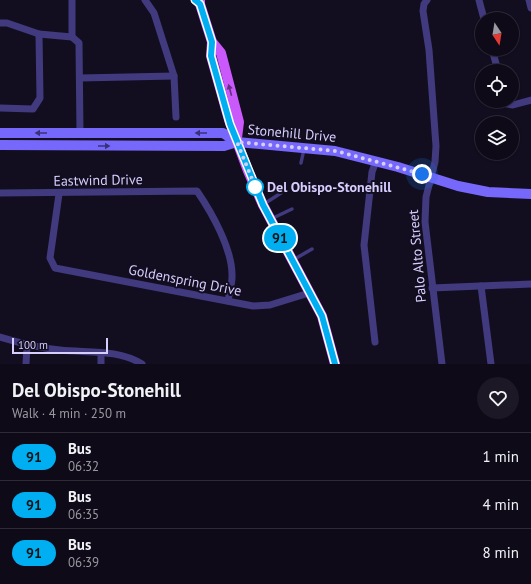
<!DOCTYPE html>
<meta charset="utf-8">
<style>
:root{--surface:#0e0a18;--page:#1c1825;--text:#f1f3f6;--muted:#9b9aa2;--line:#2e2b37}
body{margin:0;font-family:"PT Sans",sans-serif;background:var(--page);color:var(--text);height:100vh;display:flex;flex-direction:column;font-size:15px;white-space:nowrap}
*{box-sizing:border-box;margin:0}
p{font-size:13px;color:var(--muted)}
.icon{flex:none;width:22px;height:22px;fill:none;stroke:currentColor;stroke-width:2;stroke-linecap:round;stroke-linejoin:round}
.map{position:relative;height:364px;overflow:hidden}
.panel{display:flex;flex-direction:column;background:var(--surface);flex:1}
.panel>*{flex:none}
.badge{padding:0 8px;border-radius:13px;font-size:14px;line-height:26px}
.needle{width:26px;rotate:168deg}
.buttons{position:absolute;left:475px;top:12px;display:grid;gap:8px}
.buttons a{display:grid;place-items:center;width:44px;height:44px;border-radius:50%;background:var(--surface);box-shadow:0 1px 3px #0004,0 0 0 1px var(--line);font-size:20px}
.scale{position:absolute;left:12px;bottom:10px;width:96px;box-sizing:border-box;padding-left:4px;border:2px solid #d7cefe;border-top:0;font-size:11px;line-height:14px;white-space:nowrap;color:#d7cefe;-webkit-text-stroke:3px #120e20;paint-order:stroke}
.you{position:absolute;width:20px;height:20px;margin:-10px;border:3px solid #fff;border-radius:50%;background:#1a73e8;box-shadow:0 0 0 6px #1a73e833}
.map>.badge{position:absolute;translate:-50% -50%;box-shadow:0 0 0 2px #fff}
.round{display:grid;place-items:center;flex:none;width:42px;height:42px;border-radius:21px;background:var(--page)}
.summary{display:flex;align-items:center;justify-content:space-between;height:68px;padding:0 12px}
h1{font-size:19px;font-weight:700;line-height:30px}
ul{padding:0;list-style:none}
li{display:flex;align-items:center;gap:12px;height:48px;padding:0 12px;border-top:1px solid var(--line)}
li div{flex:1}
li b{display:block;font-size:15px}
li em{font-style:normal}
li .badge{min-width:44px;font-weight:700;text-align:center}
.map>svg:first-child{display:block}
.lines{fill:none;stroke-linecap:round;stroke-linejoin:round}
.lane{stroke:#413a7e;stroke-width:3.5}
.street{stroke:#413a7e;stroke-width:7}
.secondary{stroke:#7668fb;stroke-width:10}
.primary{stroke:#c959fa;stroke-width:10}
.oneway{fill:#643082}
.oneway2{fill:#3a3278}
.line-casing{stroke:#fff;stroke-width:9}
.line{stroke:#00aff2;stroke-width:6}
.walk{stroke:#d7cefe;stroke-width:4;stroke-dasharray:0 7.2}
.stop-dot{fill:#fff;stroke:#00aff2;stroke-width:2}
.labels{text-anchor:middle;stroke-width:4;stroke-linejoin:round;paint-order:stroke}
.street-label{font-size:14px;fill:#d7cefe;stroke:#120e20}
.stop-label{font-size:14px;font-weight:bold;fill:#d7cefe;stroke:#120e20;text-anchor:start}
</style>
<div class="map">
<svg width="531" height="364" viewBox="0 0 531 364">
<rect width="100%" height="100%" fill="#120e20"/>
<g class="lines">
<g class="lane">
<polyline points="301,163 304,149"/>
<polyline points="264,204 281,193"/>
<polyline points="271,219 292,209"/>
<polyline points="293,260 312,249"/>
</g>
<g class="street">
<polyline points="145,0 154,13 174,76 176,117"/>
<polyline points="427,0 424,4 423,11 429,50 436,146 435,162 426,197 425,222 442,364"/>
<polyline points="479,0 484,19"/>
<polyline points="529,0 531,8"/>
<polyline points="0,23 7,23 39,34 72,37 79,43 80,133"/>
<polyline points="72,37 72,0"/>
<polyline points="492,49 498,71"/>
<polyline points="80,78 174,76"/>
<polyline points="505,101 507,104 513,105 531,100"/>
<polyline points="0,108 33,109 40,98 39,34"/>
<path d="M 0,193 L 197,191 C 212,213 233,250 232,277 C 232,285 229,293 228,301"/>
<polyline points="59,194 50,258 55,268 253,306 270,305 309,293"/>
<polyline points="481,286 491,364"/>
<polyline points="432,288 531,284"/>
<path d="M 0,337 C 20,343 40,348 60,350 C 87,353 118,349 142,364"/>
<polyline points="375,342 364,245 372,172 376,161"/>
<polyline points="26,364 27,345"/>
<polyline points="101,364 101,353"/>
</g>
<g class="secondary">
<polyline points="0,133 223,133 237,142"/>
<polyline points="0,145 224,146 237,142 335,151 398,167 458,186 488,192 531,194"/>
</g>
<g class="primary">
<polyline points="200,0 200,4 212,42 221,53 239,122 237,138"/>
<polyline points="212,42 211,56 229,120 248,171 263,205 322,316 335,364"/>
</g>
</g>
<defs><path id="oneway-solid" d="M-6-.8H1V-3.2L6.5 0L1 3.2V.8H-6Z"/></defs>
<use class="oneway" href="#oneway-solid" transform="translate(230 90) rotate(-105)"/>
<g class="oneway2">
<use href="#oneway-solid" transform="translate(41 133) rotate(-180)"/>
<use href="#oneway-solid" transform="translate(201 133) rotate(-180)"/>
<use href="#oneway-solid" transform="translate(104 146)"/>
</g>
<g class="lines">
<g class="line-casing">
<polyline id="line" points="195,0 200,4 212,42 211,56 230,124 263,205 322,316 335,364"/>
</g>
<use href="#line" class="line"/>
<polyline class="walk" points="255,187 256,189 237,142 336,151 422,174"/>
</g>
<circle class="stop-dot" cx="255" cy="187" r="8"/>
<g class="labels">
<g class="street-label">
<text transform="translate(292 133) rotate(5)" y="5">Stonehill Drive</text>
<text transform="translate(98 180) rotate(-1)" y="5">Eastwind Drive</text>
<text transform="translate(417 256) rotate(-95)" y="5">Palo Alto Street</text>
<text transform="translate(185 280) rotate(11)" y="5">Goldenspring Drive</text>
</g>
<g class="stop-label">
<text x="267" y="192">Del Obispo-Stonehill</text>
</g>
</g>
</svg>
<div class="buttons">
<a><svg class="needle" viewBox="-14 -14 28 28"><path d="M0-13l5 13h-10z" fill="#e53935"/><path d="M0 13l5-13h-10z" fill="#9b9aa2"/></svg></a>
<a><svg class="icon" aria-label="locate" viewBox="0 0 24 24"><circle cx="12" cy="12" r="6"/><path d="M12 2v4M12 18v4M2 12h4M18 12h4"/></svg></a>
<a><svg class="icon" aria-label="layers" viewBox="0 0 24 24"><path d="M12 4l9 5-9 5-9-5zM3 14l9 5 9-5"/></svg></a>
</div>
<div class="scale">100 m</div>
<div class="you" style="left:422px;top:174px"></div>
<b class="badge" style="left:280px;top:238px;background:#00aff2;color:#111">91</b>
</div>
<section class="panel">
<div class="summary"><div><h1>Del Obispo-Stonehill</h1><p>Walk · 4 min · 250 m</p></div><a class="round"><svg class="icon" aria-label="heart" viewBox="0 0 24 24"><path d="M12 20l-8-8c-3-5 5-10 8-4 3-6 11-1 8 4z"/></svg></a></div>
<ul>
<li><span class="badge" style="background:#00aff2;color:#111">91</span><div><b>Bus</b><p>06:32</p></div><em>1 min</em></li>
<li><span class="badge" style="background:#00aff2;color:#111">91</span><div><b>Bus</b><p>06:35</p></div><em>4 min</em></li>
<li><span class="badge" style="background:#00aff2;color:#111">91</span><div><b>Bus</b><p>06:39</p></div><em>8 min</em></li>
</ul>
</section>
